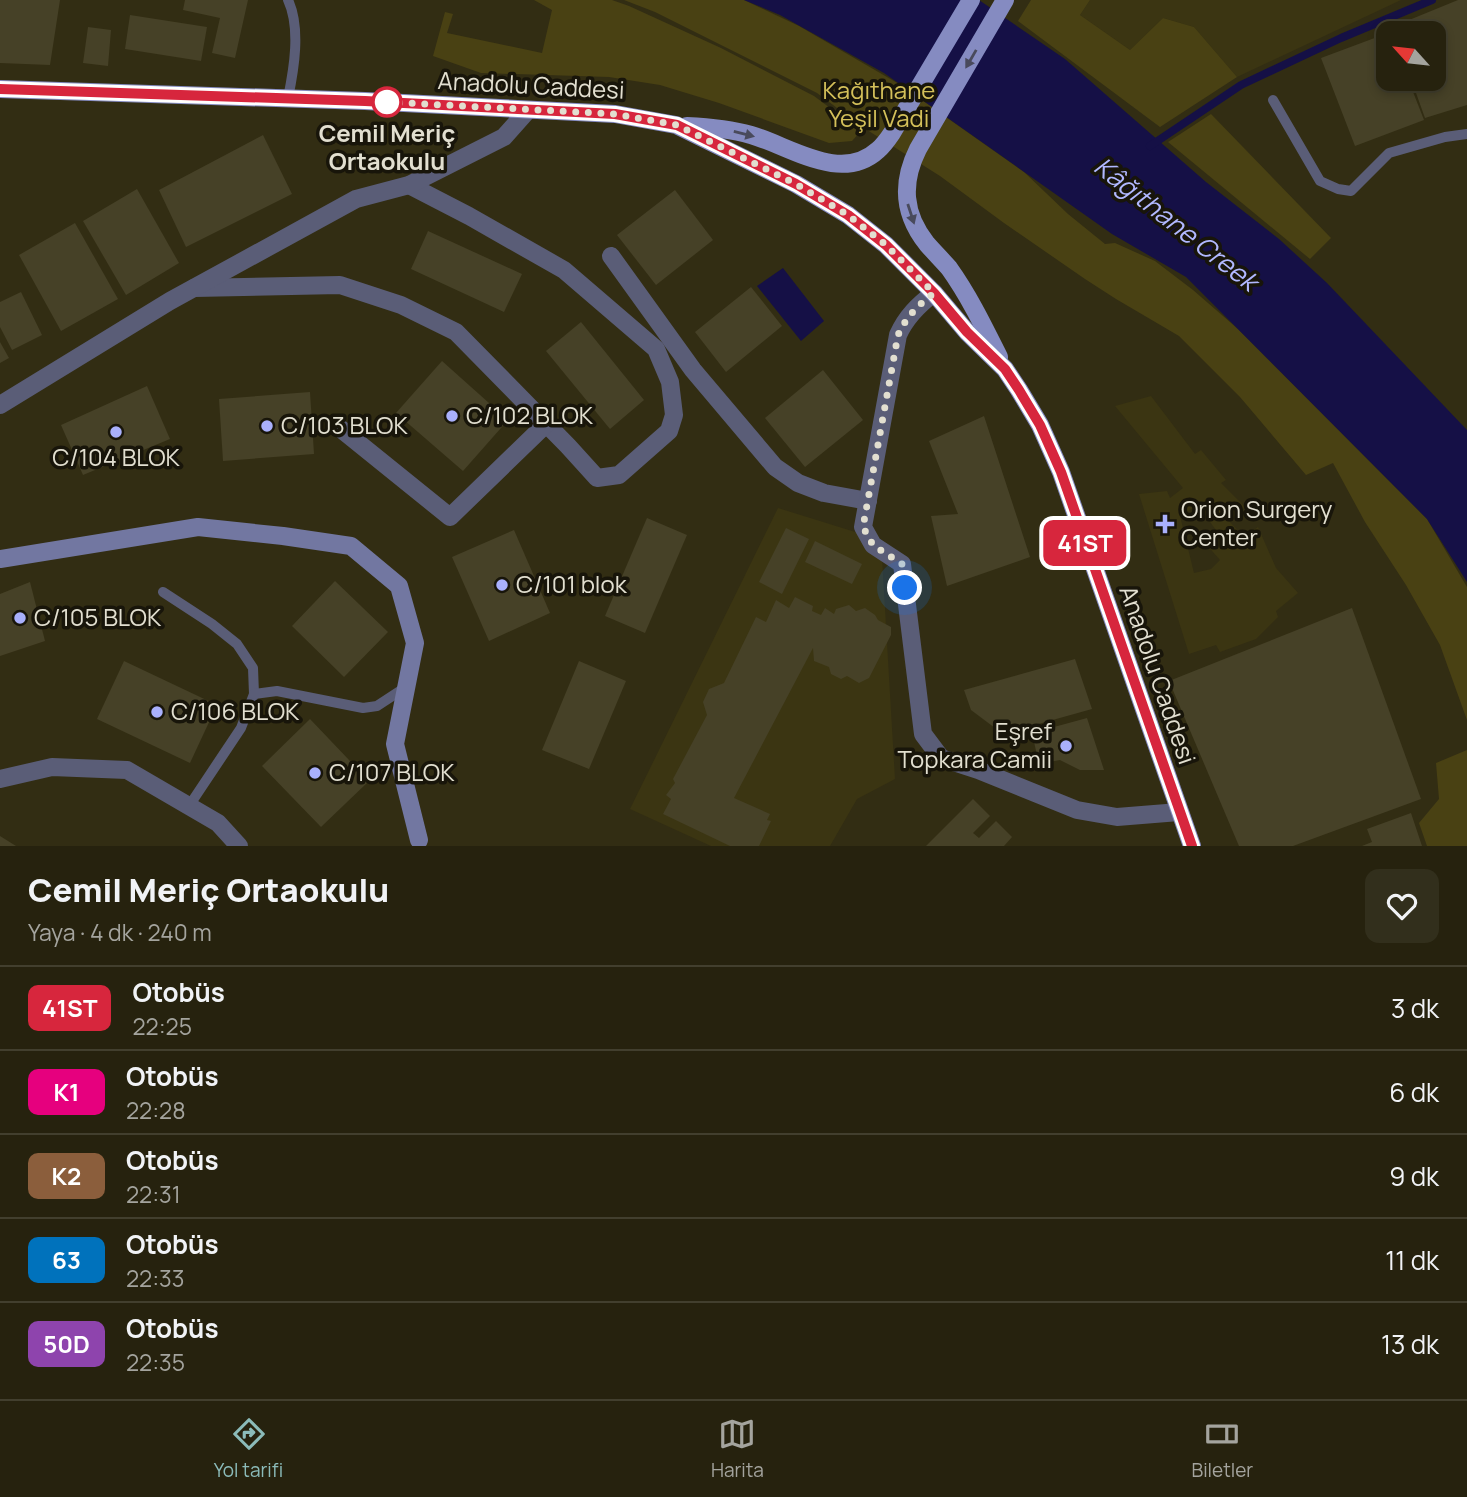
<!DOCTYPE html>
<html lang="tr">
<meta charset="utf-8">
<style>
:root{--surface:#26220e;--page:#322f1c;--text:#f1f3f6;--muted:#a4a49e;--line:#423f2e;--accent:#8bbbb9}
body{margin:0;font-family:Manrope,sans-serif;background:var(--page);color:var(--text);height:100vh;display:flex;flex-direction:column;font-size:26px;white-space:nowrap}
*{box-sizing:border-box;margin:0}
p{font-size:23px;color:var(--muted)}
.icon{flex:none;width:38px;height:38px;fill:none;stroke:currentColor;stroke-width:2;stroke-linecap:round;stroke-linejoin:round}
.map{position:relative;height:846px;overflow:hidden}
.details{display:flex;flex-direction:column;background:var(--surface);flex:1}
.details>*{flex:none}
.badge{padding:0 14px;border-radius:10px;font-size:24px;line-height:46px}
.needle{width:46px;rotate:297deg}
.tools{position:absolute;left:1376px;top:21px;display:grid;gap:14px}
.tools a{display:grid;place-items:center;width:70px;height:70px;border-radius:14px;background:var(--surface);box-shadow:0 4px 10px #0003,0 0 0 2px var(--line);font-size:35px}
.you{position:absolute;width:35px;height:35px;margin:-18px;border:5px solid #fff;border-radius:50%;background:#1a73e8;box-shadow:0 0 0 10px #1a73e833}
.map>.badge{position:absolute;translate:-50% -50%;box-shadow:0 0 0 4px #fff}
.round{display:grid;place-items:center;flex:none;width:74px;height:74px;border-radius:14px;background:var(--page)}
.summary{display:flex;align-items:center;justify-content:space-between;height:119px;padding:0 28px}
h1{font-size:33px;font-weight:800;line-height:52px}
ul{padding:0;list-style:none}
li{display:flex;align-items:center;gap:21px;height:84px;padding:0 28px;border-top:2px solid var(--line)}
li div{flex:1}
li b{display:block;font-size:26px}
li em{font-style:normal}
li .badge{min-width:77px;font-weight:700;text-align:center}
.menu{display:flex;justify-content:space-around;align-items:center;height:98px;border-top:2px solid var(--line);background:var(--surface);font-size:19px;color:var(--muted)}
.menu a{display:grid;justify-items:center;gap:4px}
.menu .current{color:var(--accent)}
.map>svg:first-child{display:block}
.built{fill:#3b3512;fill-rule:evenodd}
.green{fill:#494113}
.water{fill:#151046}
.lines{fill:none;stroke-linecap:round;stroke-linejoin:round}
.stream{stroke:#151046;stroke-width:8}
.building{fill:#464127}
.lane{stroke:#5a5d77;stroke-width:10}
.street{stroke:#5a5d77;stroke-width:18}
.secondary{stroke:#7277a1;stroke-width:18}
.primary{stroke:#858bc1;stroke-width:18}
.oneway{fill:#494a5c}
.line-casing{stroke:#fff;stroke-width:16}
.line{stroke:#d7263d;stroke-width:10}
.walk{stroke:#e2dfd0;stroke-width:7;stroke-dasharray:0 12.6}
.stop-dot{fill:#fff;stroke:#d7263d;stroke-width:3.5}
.poi-dot{fill:#a9b0fc;stroke:#18150a;stroke-width:2.5}
.labels{text-anchor:middle;stroke-width:7;stroke-linejoin:round;paint-order:stroke}
.street-label{font-size:24px;fill:#e2dfd0;stroke:#18150a}
.park-label{font-size:24px;fill:#d4c05a;stroke:#18150a}
.stop-label{font-size:24px;font-weight:bold;fill:#e2dfd0;stroke:#18150a}
.poi-label{font-size:24px;fill:#e2dfd0;stroke:#18150a;text-anchor:start}
.water-label{font-size:26px;font-style:italic;fill:#b1b8ff;stroke:#18150a}
</style>
<div class="map">
<svg width="1467" height="846" viewBox="0 0 1467 846">
<rect width="100%" height="100%" fill="#322d13"/>
<g class="built">
<polygon points="1090,0 1401,0 1237,77 1194,27 1163,18 1130,50 1080,15"/>
<path d="M 1151,396 L 1195,454 L 1201,450 L 1226,480 L 1221,483 L 1245,507 L 1229,521 L 1244,537 L 1258,527 L 1276,568 L 1298,593 L 1276,611 L 1278,617 L 1256,639 L 1220,652 L 1216,645 L 1189,654 L 1139,494 L 1167,491 L 1170,498 L 1183,488 L 1115,406 ZM 1198,505 L 1218,533 L 1206,544 L 1220,560 L 1211,569 L 1194,573 L 1180,516 Z"/>
<polygon points="778,508 881,540 895,779 857,799 830,846 711,846 630,809"/>
</g>
<g class="green">
<polygon points="534,0 612,0 629,6 721,48 814,96 861,131 852,141 829,143 719,103 660,85 609,77 481,73 433,56 445,12 453,14 447,33 542,53 552,10"/>
<polygon points="624,0 744,0 799,26 899,84 1024,172 1068,214 1105,244 1115,243 1155,261 1193,290 1238,329 1427,519 1467,587 1467,720 1440,645 1406,585 1365,522 1333,463 1306,475 1240,397 1179,336 1116,299 1085,279 1004,223 940,176 864,128 817,93 655,12"/>
<polygon points="1031,0 1090,0 1080,15 1130,50 1163,18 1194,27 1237,77 1160,127 1018,21"/>
<polygon points="1211,114 1331,238 1310,259 1168,142"/>
<polygon points="1467,750 1467,846 1427,846 1419,823 1439,799 1436,763"/>
</g>
<g class="water">
<polygon points="744,0 979,0 1065,59 1206,182 1279,239 1327,283 1467,430 1467,582 1427,519 1186,277 1112,234 884,73 780,15"/>
<polygon points="783,268 824,321 801,341 757,286"/>
</g>
<g class="lines">
<polyline class="stream" points="1150,146 1241,85 1341,38 1432,0"/>
</g>
<g class="building">
<polygon points="0,0 60,0 50,65 0,63"/>
<polygon points="185,0 248,0 235,58 212,53 220,18 183,10"/>
<polygon points="1458,0 1467,0 1467,105 1425,118 1411,79 1433,79 1433,33 1394,33 1392,27"/>
<polygon points="130,15 207,27 201,61 125,49"/>
<polygon points="88,27 111,30 108,66 83,63"/>
<polygon points="1388,33 1388,79 1408,79 1424,120 1355,146 1321,58"/>
<polygon points="263,135 292,194 186,247 159,190"/>
<polygon points="137,189 179,263 126,295 83,221"/>
<polygon points="675,190 713,240 656,285 617,235"/>
<polygon points="75,223 118,299 61,331 19,255"/>
<polygon points="428,231 522,274 504,312 411,269"/>
<polygon points="751,287 782,326 726,372 695,332"/>
<polygon points="21,292 42,335 12,350 0,327 0,302"/>
<polygon points="581,322 644,400 610,429 546,351"/>
<polygon points="0,342 9,358 0,363"/>
<polygon points="442,361 508,420 463,471 396,413"/>
<polygon points="823,370 863,420 805,467 765,418"/>
<polygon points="147,386 170,439 83,475 61,425"/>
<polygon points="310,392 314,454 223,461 219,399"/>
<polygon points="984,416 1030,557 947,586 931,516 958,514 929,441"/>
<polygon points="647,518 687,535 645,633 605,616"/>
<polygon points="786,528 809,539 782,594 759,582"/>
<polygon points="514,530 550,613 489,641 452,557"/>
<polygon points="815,541 862,564 852,584 805,562"/>
<polygon points="335,581 388,632 344,677 292,626"/>
<polygon points="30,582 45,641 0,656 0,594"/>
<polygon points="795,597 813,606 812,611 821,615 825,608 834,614 836,609 849,605 856,611 865,608 875,615 878,620 891,627 891,635 869,678 859,683 847,676 841,679 831,674 829,667 814,661 813,648 734,798 770,814 767,820 771,821 759,846 730,846 663,814 671,799 666,795 675,783 673,779 707,715 703,702 709,689 724,683 756,617 766,622 776,600 789,608"/>
<polygon points="1352,608 1421,799 1293,846 1239,846 1169,681"/>
<polygon points="1075,659 1092,709 1003,734 971,710 964,690"/>
<polygon points="124,661 217,705 190,763 97,719"/>
<polygon points="579,661 626,681 589,769 542,750"/>
<polygon points="1087,718 1104,770 1080,770 1060,760 1039,764 1032,733"/>
<polygon points="310,719 369,781 321,827 262,766"/>
<polygon points="973,799 990,816 973,833 979,838 996,821 1012,837 1004,846 926,846"/>
<polygon points="1411,813 1422,846 1362,846 1372,842 1367,829"/>
<polygon points="0,836 16,846 0,846"/>
</g>
<g class="lines">
<g class="lane">
<path d="M 288,98 C 294,69 301,28 288,0"/>
<polyline points="1273,100 1320,181 1338,189 1351,191 1389,153 1445,137 1467,134"/>
<polyline points="163,592 212,624 237,644 253,668 254,694 241,728 189,806"/>
<polyline points="254,694 277,691 363,708 377,706 406,687"/>
</g>
<g class="street">
<polyline points="611,256 693,370 775,467 798,483 824,493 868,501"/>
<polyline points="194,288 340,285 401,305 456,332 568,446 597,478 619,475 669,431 674,415 670,382 656,349 564,270 469,216 409,185"/>
<path d="M 934,293 C 918,305 906,317 898,335 L 863,527 L 873,545 L 902,564 L 923,734 L 941,758 L 978,770 L 1077,810 L 1117,817 L 1179,812"/>
<polyline points="0,405 170,301 356,199 409,185 504,137 528,110"/>
<polyline points="341,429 450,517 546,424"/>
<polyline points="0,779 52,767 127,770 218,823 239,846"/>
</g>
<polyline class="secondary" points="0,559 198,527 283,536 351,546 399,586 415,643 395,744 419,840"/>
<g class="primary">
<polyline points="0,89 365,101 615,114 676,125 796,184 848,215 886,245 934,293 967,332 1005,369 1019,390 1040,425 1061,472 1192,846"/>
<path d="M 687,126 C 708,127 730,129 751,135 C 790,146 841,184 878,150 C 884,145 888,139 892,133 L 971,0"/>
<path d="M 999,357 C 984,327 969,296 949,268 C 942,260 934,252 927,244 C 903,214 901,183 918,149 L 1005,0"/>
</g>
</g>
<defs><path id="oneway-solid" d="M-6-.8H1V-3.2L6.5 0L1 3.2V.8H-6Z" transform="scale(1.75)"/></defs>
<g class="oneway">
<use href="#oneway-solid" transform="translate(971 59) rotate(120)"/>
<use href="#oneway-solid" transform="translate(744 134) rotate(14)"/>
<use href="#oneway-solid" transform="translate(911 214) rotate(72)"/>
</g>
<g class="lines">
<g class="line-casing">
<polyline id="line" points="0,89 365,101 615,114 677,125 796,184 848,215 886,245 934,293 967,332 1005,369 1019,390 1040,425 1061,472 1192,846"/>
</g>
<use href="#line" class="line"/>
<path class="walk" d="M 387,102 L 615,114 L 677,125 L 796,184 L 848,215 L 886,245 L 934,293 C 918,305 906,317 898,335 L 863,527 L 873,545 L 902,564 L 905,588"/>
</g>
<circle class="stop-dot" cx="387" cy="102" r="14"/>
<g class="poi-dot">
<circle cx="452" cy="416" r="7"/>
<circle cx="267" cy="426" r="7"/>
<circle cx="116" cy="432" r="7"/>
<path d="M1161.5 513.5h7v7h7v7h-7v7h-7v-7h-7v-7h7z"/>
<circle cx="502" cy="585" r="7"/>
<circle cx="20" cy="618" r="7"/>
<circle cx="157" cy="712" r="7"/>
<circle cx="1066" cy="746" r="7"/>
<circle cx="315" cy="773" r="7"/>
</g>
<g class="labels">
<g class="street-label">
<text transform="translate(531 86) rotate(3)" y="8">Anadolu Caddesi</text>
<text transform="translate(1157 675) rotate(71)" y="8">Anadolu Caddesi</text>
</g>
<g class="park-label">
<text x="879" y="99">Kağıthane<tspan x="879" dy="28">Yeşil Vadi</tspan></text>
</g>
<g class="stop-label">
<text x="387" y="142">Cemil Meriç<tspan x="387" dy="28">Ortaokulu</tspan></text>
</g>
<g class="poi-label">
<text x="466" y="424">C/102 BLOK</text>
<text x="281" y="434">C/103 BLOK</text>
<text x="116" y="466" text-anchor="middle">C/104 BLOK</text>
<text x="1181" y="518">Orion Surgery<tspan x="1181" dy="28">Center</tspan></text>
<text x="516" y="593">C/101 blok</text>
<text x="34" y="626">C/105 BLOK</text>
<text x="171" y="720">C/106 BLOK</text>
<text x="1052" y="740" text-anchor="end">Eşref<tspan x="1052" dy="28">Topkara Camii</tspan></text>
<text x="329" y="781">C/107 BLOK</text>
</g>
<g class="water-label">
<text transform="translate(1176 224) rotate(38)" y="9">Kâğıthane Creek</text>
</g>
</g>
</svg>
<div class="tools">
<a><svg class="needle" viewBox="-14 -14 28 28"><path d="M0-13l5 13h-10z" fill="#e53935"/><path d="M0 13l5-13h-10z" fill="#a4a49e"/></svg></a>
</div>
<div class="you" style="left:905px;top:588px"></div>
<b class="badge" style="left:1085px;top:543px;background:#d7263d;color:#fff">41ST</b>
</div>
<section class="details">
<div class="summary"><div><h1>Cemil Meriç Ortaokulu</h1><p>Yaya · 4 dk · 240 m</p></div><a class="round"><svg class="icon" aria-label="heart" viewBox="0 0 24 24"><path d="M12 20l-8-8c-3-5 5-10 8-4 3-6 11-1 8 4z"/></svg></a></div>
<ul>
<li><span class="badge" style="background:#d7263d;color:#fff">41ST</span><div><b>Otobüs</b><p>22:25</p></div><em>3 dk</em></li>
<li><span class="badge" style="background:#e6007e;color:#fff">K1</span><div><b>Otobüs</b><p>22:28</p></div><em>6 dk</em></li>
<li><span class="badge" style="background:#8b5e3c;color:#fff">K2</span><div><b>Otobüs</b><p>22:31</p></div><em>9 dk</em></li>
<li><span class="badge" style="background:#0072bc;color:#fff">63</span><div><b>Otobüs</b><p>22:33</p></div><em>11 dk</em></li>
<li><span class="badge" style="background:#8e44ad;color:#fff">50D</span><div><b>Otobüs</b><p>22:35</p></div><em>13 dk</em></li>
</ul>
</section>
<nav class="menu">
<a class="current"><svg class="icon" aria-label="directions" viewBox="0 0 24 24"><path d="M12 3l9 9-9 9-9-9zM9 14v-3h6M13 9l2 2-2 2"/></svg>Yol tarifi</a>
<a><svg class="icon" aria-label="map" viewBox="0 0 24 24"><path d="M3 6l6-2 6 2 6-2v14l-6 2-6-2-6 2zM9 4v14M15 6v14"/></svg>Harita</a>
<a><svg class="icon" aria-label="tickets" viewBox="0 0 24 24"><path d="M3 7h18v10H3zM15 7v10"/></svg>Biletler</a>
</nav>
